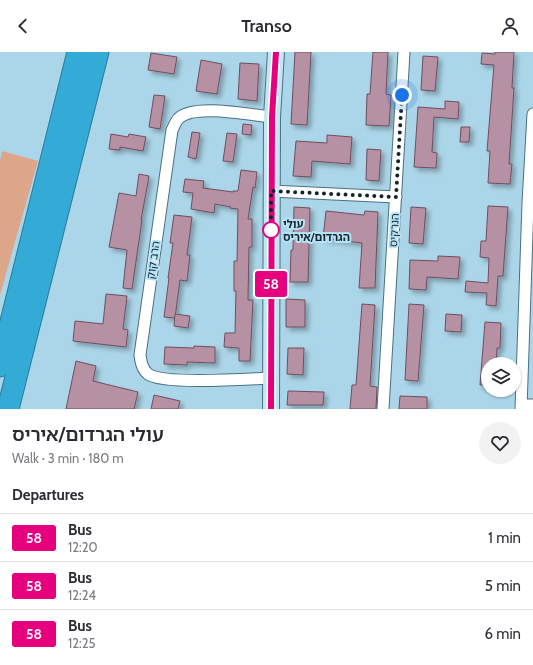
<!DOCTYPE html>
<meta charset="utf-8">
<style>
:root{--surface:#fff;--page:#f2f2f3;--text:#2b2b33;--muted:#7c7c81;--line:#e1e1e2}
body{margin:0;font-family:Cabin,"Noto Sans Hebrew",sans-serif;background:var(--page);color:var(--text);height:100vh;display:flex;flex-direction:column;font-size:15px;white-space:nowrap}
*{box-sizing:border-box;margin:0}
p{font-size:13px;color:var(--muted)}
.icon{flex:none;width:22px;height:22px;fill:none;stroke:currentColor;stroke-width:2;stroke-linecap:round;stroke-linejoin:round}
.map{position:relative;height:357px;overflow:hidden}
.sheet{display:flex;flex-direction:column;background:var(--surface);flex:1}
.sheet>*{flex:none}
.badge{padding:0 8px;border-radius:3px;font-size:14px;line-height:26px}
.buttons{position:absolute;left:481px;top:305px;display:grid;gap:8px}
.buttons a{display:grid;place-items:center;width:40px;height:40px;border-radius:50%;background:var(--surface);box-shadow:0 1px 3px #0004;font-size:20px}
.you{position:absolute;width:20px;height:20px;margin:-10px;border:3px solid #fff;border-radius:50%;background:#1a73e8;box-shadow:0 0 0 6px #1a73e833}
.map>.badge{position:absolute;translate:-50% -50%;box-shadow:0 0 0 2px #fff}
h2{padding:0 12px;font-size:15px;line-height:36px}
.round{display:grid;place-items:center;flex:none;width:42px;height:42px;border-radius:21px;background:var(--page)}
.headline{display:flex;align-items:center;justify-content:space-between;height:68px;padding:0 12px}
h1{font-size:19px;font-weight:600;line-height:30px}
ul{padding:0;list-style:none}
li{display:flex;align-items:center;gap:12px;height:48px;padding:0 12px;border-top:1px solid var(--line)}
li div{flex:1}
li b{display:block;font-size:15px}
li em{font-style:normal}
li .badge{min-width:44px;font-weight:700;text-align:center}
header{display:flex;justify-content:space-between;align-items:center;height:52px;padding:0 12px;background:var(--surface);font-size:18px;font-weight:600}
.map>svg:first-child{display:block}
.green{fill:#dea689}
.building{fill:#b690a3;stroke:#704e5f;filter:url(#shadow)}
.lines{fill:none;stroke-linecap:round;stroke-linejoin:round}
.street-casing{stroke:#4a7182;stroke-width:13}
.secondary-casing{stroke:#4a7182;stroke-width:18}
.highway-casing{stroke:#297c9a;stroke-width:23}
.street{stroke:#fff;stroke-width:11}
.secondary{stroke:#c2e6f3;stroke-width:16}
.highway{stroke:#34abd6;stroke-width:21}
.line-casing{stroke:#fff;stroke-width:9}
.line{stroke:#e6007e;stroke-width:6}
.walk{stroke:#14242c;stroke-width:4;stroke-dasharray:0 7.2}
.stop-dot{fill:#fff;stroke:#e6007e;stroke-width:2}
.labels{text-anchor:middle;stroke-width:4;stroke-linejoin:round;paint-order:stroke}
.stop-label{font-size:11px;font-weight:bold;fill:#14242c;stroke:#b7e2f5;text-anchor:start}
.street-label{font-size:11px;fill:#14242c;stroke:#b7e2f5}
</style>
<header><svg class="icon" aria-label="back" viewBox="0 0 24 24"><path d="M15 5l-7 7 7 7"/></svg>Transo<svg class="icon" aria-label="person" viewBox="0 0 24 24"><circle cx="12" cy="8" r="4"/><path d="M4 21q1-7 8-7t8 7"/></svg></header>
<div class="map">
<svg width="533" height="357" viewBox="0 0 533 357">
<defs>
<filter id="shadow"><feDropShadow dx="3.5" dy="3.5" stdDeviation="2" flood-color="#0004"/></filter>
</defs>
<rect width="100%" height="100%" fill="#abd5e8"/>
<polygon class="green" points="2,99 38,109 0,243 0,109"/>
<g class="building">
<polygon points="295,0 311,0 307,73 291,72"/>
<polygon points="373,0 388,0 386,42 391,43 389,74 366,73 367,42 370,42"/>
<polygon points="495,0 514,0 512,36 514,36 509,112 512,112 510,132 488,131 490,99 487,99 494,13 481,12 482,1 495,2"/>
<polygon points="151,1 177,5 174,22 148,18"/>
<polygon points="423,4 438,5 435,39 421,38"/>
<polygon points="201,8 222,12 217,42 196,39"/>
<polygon points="240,11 259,12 257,49 238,47"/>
<polygon points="154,43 165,44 160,77 149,75"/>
<polygon points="445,49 459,50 458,67 434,65 432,100 437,101 436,116 414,115 418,55 445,57"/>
<polygon points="243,72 252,73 251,83 242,82"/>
<polygon points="461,75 470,75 469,90 460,90"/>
<polygon points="192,80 200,81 196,107 188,105"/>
<polygon points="227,81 237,82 233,110 223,109"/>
<polygon points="111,82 128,85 129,82 146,85 143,99 120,95 120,98 109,97"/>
<polygon points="327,83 352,85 350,112 312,109 311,125 293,124 296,89 327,91"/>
<polygon points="367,97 381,98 379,129 366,128"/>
<polygon points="241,118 257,120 255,136 253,135 248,167 252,167 252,195 249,195 248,248 253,248 250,309 239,309 239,296 224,295 225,281 235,281 236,239 234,239 234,209 237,209 238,157 230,156 231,155 215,152 214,161 191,157 193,141 183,140 185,127 204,129 203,136 233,140 233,139 238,139"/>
<polygon points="139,122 149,124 141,168 142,168 132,237 123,236 127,198 109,195 119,141 136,144"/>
<polygon points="488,154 508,155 503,224 498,224 496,254 486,253 487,241 465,240 466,229 488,231 489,206 480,205 481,189 486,189"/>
<polygon points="294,155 310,156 308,230 290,230 291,198 293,198"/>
<polygon points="411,155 426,156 423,192 409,191"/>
<polygon points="326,159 364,163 365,159 378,160 375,236 359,236 362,191 323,186"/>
<polygon points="174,163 192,165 187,203 190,203 187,229 180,228 175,266 164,265 169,226 168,226 173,191 170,191"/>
<polygon points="438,204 460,205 458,227 427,225 426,238 409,237 410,208 438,209"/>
<polygon points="106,242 127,244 123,277 128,278 126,295 73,289 75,269 103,272"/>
<polygon points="286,247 305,248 305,275 286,275"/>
<polygon points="362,252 375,253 370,334 377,335 376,357 350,357 352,333 356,333"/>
<polygon points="409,252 424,253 418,329 405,328"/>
<polygon points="175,262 190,264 188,276 174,274"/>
<polygon points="446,262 462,263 461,280 445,279"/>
<polygon points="485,270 501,271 500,296 497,296 496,312 488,312 488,333 480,333"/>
<polygon points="194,294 215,295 215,311 187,310 187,313 164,312 165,295 194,296"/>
<polygon points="288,296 304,296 303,323 287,322"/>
<polygon points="76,309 96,314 93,329 138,340 134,357 66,357"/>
<polygon points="288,339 324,340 323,353 287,353"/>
<polygon points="154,343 180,349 178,357 151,357"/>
<polygon points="400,344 427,345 427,357 399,357"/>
</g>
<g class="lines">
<g class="street-casing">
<g id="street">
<polyline points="271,139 396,145"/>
<path d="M 270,326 C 248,327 163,333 148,322 C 142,317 141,310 140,303 L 172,78 C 174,75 175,70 178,67 C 193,51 250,63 272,65"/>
<polyline points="522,353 533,353"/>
<polyline points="383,357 404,0"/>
<polyline points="521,357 528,151 533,62"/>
</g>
</g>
<g class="secondary-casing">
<polyline id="secondary" points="271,357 272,65 276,0"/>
</g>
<g class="highway-casing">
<g id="highway">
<polyline points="0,314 78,0"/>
<polyline points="8,357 98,0"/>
</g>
</g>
<use href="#street" class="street"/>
<use href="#secondary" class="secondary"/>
<use href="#highway" class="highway"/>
</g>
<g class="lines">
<g class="line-casing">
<polyline id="line" points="271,357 272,65 276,0"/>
</g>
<use href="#line" class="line"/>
<polyline class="walk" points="271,178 271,186 271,139 396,145 402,43"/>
</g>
<circle class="stop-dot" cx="271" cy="178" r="8"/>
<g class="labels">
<g class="stop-label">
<text x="283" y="176">עולי<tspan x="283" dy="13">הגרדום/איריס</tspan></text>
</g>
<g class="street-label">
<text transform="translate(394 178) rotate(-87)" y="4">הנרקיס</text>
<text transform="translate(153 208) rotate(-82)" y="4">הרב קוק</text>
</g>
</g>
</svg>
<div class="buttons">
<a><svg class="icon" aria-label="layers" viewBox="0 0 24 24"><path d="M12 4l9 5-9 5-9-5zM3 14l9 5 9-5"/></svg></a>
</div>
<div class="you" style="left:402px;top:43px"></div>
<b class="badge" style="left:271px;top:232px;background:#e6007e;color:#fff">58</b>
</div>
<section class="sheet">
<div class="headline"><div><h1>עולי הגרדום/איריס</h1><p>Walk · 3 min · 180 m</p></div><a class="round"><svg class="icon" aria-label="heart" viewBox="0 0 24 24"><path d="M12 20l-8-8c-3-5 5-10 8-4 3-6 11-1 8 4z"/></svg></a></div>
<h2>Departures</h2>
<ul>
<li><span class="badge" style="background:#e6007e;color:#fff">58</span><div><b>Bus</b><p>12:20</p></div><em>1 min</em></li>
<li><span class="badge" style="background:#e6007e;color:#fff">58</span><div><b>Bus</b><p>12:24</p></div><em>5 min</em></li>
<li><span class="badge" style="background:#e6007e;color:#fff">58</span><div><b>Bus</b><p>12:25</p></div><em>6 min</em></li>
</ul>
</section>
